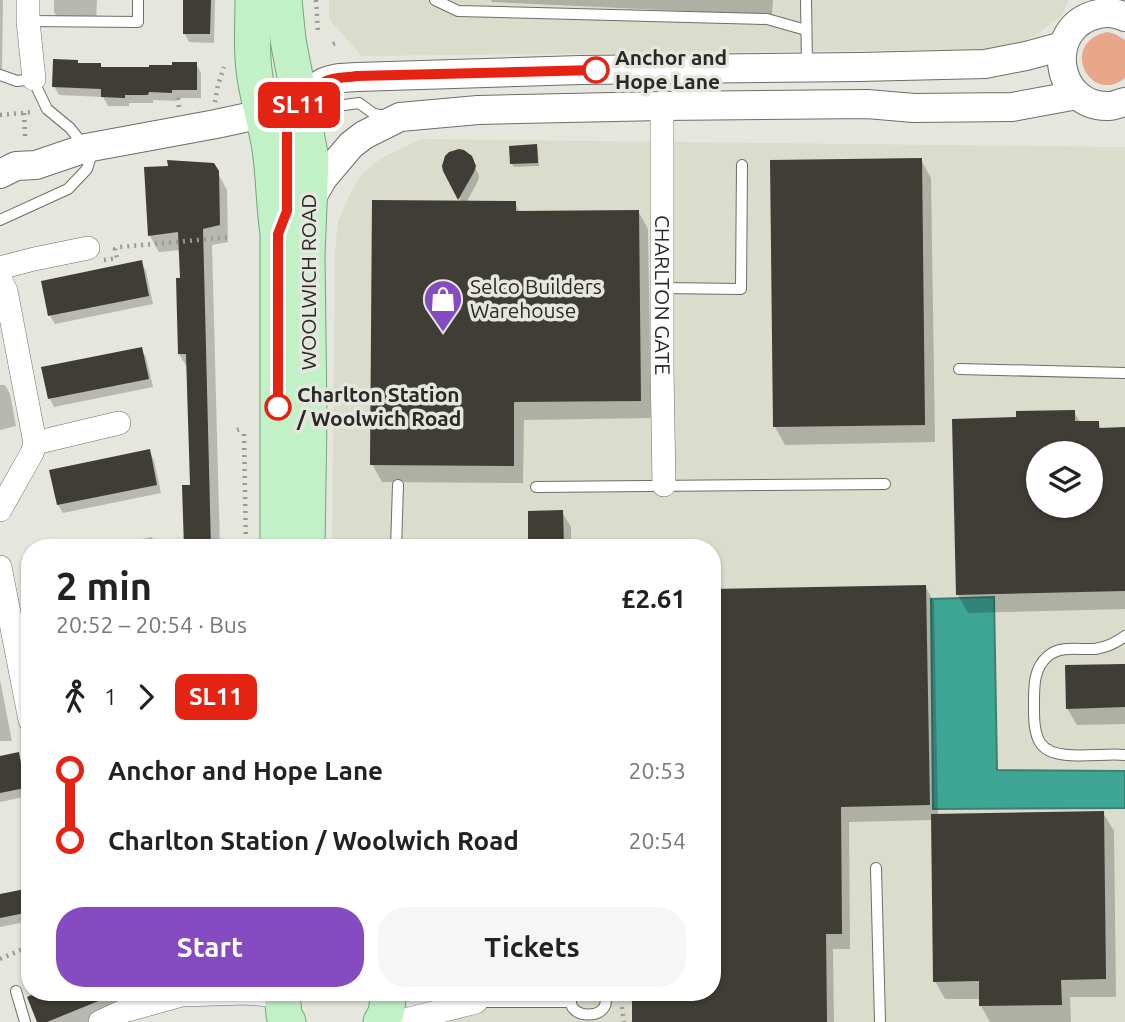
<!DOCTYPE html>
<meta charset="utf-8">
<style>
:root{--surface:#fff;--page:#f6f6f6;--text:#222;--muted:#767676;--accent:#854bc1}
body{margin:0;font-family:Ubuntu,sans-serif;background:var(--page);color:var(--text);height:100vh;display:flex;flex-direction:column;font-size:26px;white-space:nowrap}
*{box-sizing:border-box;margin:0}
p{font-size:23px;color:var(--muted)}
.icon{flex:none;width:38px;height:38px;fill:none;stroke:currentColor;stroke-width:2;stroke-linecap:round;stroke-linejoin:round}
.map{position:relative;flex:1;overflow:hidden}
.side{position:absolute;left:21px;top:539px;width:700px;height:462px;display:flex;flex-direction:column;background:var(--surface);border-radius:28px;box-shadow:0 2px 5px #0004}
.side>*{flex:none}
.badge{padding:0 14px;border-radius:10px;font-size:24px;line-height:46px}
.fabs{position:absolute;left:1026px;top:441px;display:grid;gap:14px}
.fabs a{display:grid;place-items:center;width:77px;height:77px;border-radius:50%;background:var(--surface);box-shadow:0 2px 5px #0004;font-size:35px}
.map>.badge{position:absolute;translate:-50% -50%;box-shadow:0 0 0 4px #fff}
.legs{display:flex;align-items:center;gap:10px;height:77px;padding:0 35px;font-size:23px}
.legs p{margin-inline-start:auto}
.overview{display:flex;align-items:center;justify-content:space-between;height:119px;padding:0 35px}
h1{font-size:38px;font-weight:700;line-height:52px}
.cta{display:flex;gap:14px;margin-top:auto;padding:14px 35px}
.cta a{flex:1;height:80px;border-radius:28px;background:var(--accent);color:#fff;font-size:28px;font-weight:700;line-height:80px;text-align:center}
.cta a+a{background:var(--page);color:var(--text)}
ul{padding:0 35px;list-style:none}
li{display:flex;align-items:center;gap:24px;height:70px;font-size:26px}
li i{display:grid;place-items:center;width:10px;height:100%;margin:0 9px;background:currentColor}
li i::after{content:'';width:18px;height:18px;margin:-9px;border:5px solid;border-radius:50%;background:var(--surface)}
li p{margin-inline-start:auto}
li:first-child i{background:linear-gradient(#0000 50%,currentColor 0)}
li:last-child i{background:linear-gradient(currentColor 50%,#0000 0)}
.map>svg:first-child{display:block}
.built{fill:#dadccc;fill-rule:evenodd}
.green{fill:#e9a789}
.water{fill:#3ea595;stroke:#388074;stroke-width:2}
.shadow{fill:#0003;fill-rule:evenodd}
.building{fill:#403c36;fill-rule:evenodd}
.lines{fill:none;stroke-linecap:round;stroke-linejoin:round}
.service-casing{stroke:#6d6e67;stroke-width:12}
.minor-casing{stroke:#6d6e67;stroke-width:24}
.tertiary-casing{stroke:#6d6e67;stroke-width:30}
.primary-casing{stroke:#72a677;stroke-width:37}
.path{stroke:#989a93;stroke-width:4.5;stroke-dasharray:2 5;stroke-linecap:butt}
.service{stroke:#fff;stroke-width:10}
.minor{stroke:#fff;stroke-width:23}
.tertiary{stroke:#fff;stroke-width:28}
.primary{stroke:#c2f1c7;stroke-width:35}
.line-1-casing{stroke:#fff;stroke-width:16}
.line-1{stroke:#e42313;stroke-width:10}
.stop-1-dot{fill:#fff;stroke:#e42313;stroke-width:3.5}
.labels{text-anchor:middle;stroke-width:7;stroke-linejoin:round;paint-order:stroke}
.stop-label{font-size:21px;font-weight:bold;fill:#292a27;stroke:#e5e7de;text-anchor:start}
.street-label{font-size:21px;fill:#292a27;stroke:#e5e7de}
.poi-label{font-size:21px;fill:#292a27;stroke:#e5e7de;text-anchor:start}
</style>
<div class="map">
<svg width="1125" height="1022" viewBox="0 0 1125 1022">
<rect width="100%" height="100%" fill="#e5e7de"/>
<g class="built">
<polygon points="329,0 1069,0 1061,16 1035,36 1004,49 362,56 329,19"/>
<path d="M 421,139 L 1125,147 L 1125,1022 L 435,1022 L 436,992 L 712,992 L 712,548 L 332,548 L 335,251 L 338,221 L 353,188 L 363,173 L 380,159 ZM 1038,453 L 1090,453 L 1090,506 L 1038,506 Z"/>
</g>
<path class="green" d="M 1107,32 L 1115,34 L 1125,40 L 1125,78 C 1090,106 1058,43 1107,32 Z"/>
<polygon class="water" points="994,597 997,770 1125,771 1125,808 933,809 931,599"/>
<g class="shadow">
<polygon points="0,0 3,0 2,74 0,74"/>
<polygon points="54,0 97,0 96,21 59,20 54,12"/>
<polygon points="185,0 215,0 214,43 189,42 184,33"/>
<polygon points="491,0 773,0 772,15 492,2"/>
<polygon points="79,64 100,65 103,69 150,69 196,64 201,73 201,98 176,98 176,101 153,100 153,103 129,103 129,106 108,106 103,97 59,95 54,86"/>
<polygon points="536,146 538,150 539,166 514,167 511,163"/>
<polygon points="471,157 479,176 478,181 466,203 515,203 520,213 638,211 648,229 651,418 524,420 523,483 382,482 372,464 462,203 444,171"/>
<polygon points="921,160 931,178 935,442 785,445 775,427"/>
<polygon points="213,164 227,190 228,242 212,245 220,548 185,548 192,487 188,369 179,354 178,279 182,279 181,250 159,252 150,236"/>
<polygon points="141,262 146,271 153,304 55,324 50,316"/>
<polygon points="141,349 146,357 153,387 54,407 50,399"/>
<polygon points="0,385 5,385 10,394 16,426 0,430"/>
<path d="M 1074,412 L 1081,423 L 1098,423 L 1102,429 L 1125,429 L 1125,609 L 968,613 L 958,595 L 1018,419 ZM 1038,453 L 1090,453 L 1090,506 L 1038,506 Z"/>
<polygon points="149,451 154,460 161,493 63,513 58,505"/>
<polygon points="562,512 571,527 571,548 530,548"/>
<polygon points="152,537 157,548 100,548"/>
<polygon points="30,562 30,599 27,594 21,564"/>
<polygon points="925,586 934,602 938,815 1103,813 1114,831 1116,997 1070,997 1071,1022 990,1022 981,1006 981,999 945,999 935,981 933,820 849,822 850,949 833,949 834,1022 634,1022 712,992"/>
<polygon points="1125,665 1125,724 1077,725 1067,708"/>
<polygon points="0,680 12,741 0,741"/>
<polygon points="18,755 23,763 29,796 0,802 0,758"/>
<polygon points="30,890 30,921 0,927 0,896"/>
<polygon points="43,992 160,992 87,1022 39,1022"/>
</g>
<g class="building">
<polygon points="183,0 211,0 210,34 183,34"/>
<polygon points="53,59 78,60 78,63 101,63 101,67 149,67 149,65 172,65 172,62 197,62 197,90 172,90 172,93 149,92 148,95 125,95 125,98 101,97 101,89 52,87"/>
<polygon points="537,144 538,163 510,164 509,146"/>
<polygon points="459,149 464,150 472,156 476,166 474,172 458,200 443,171 442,166 445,156 449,152"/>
<polygon points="922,158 925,425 773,427 770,160"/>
<polygon points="167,160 214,163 219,171 220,225 203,229 211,548 184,548 182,485 190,485 186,354 178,354 176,278 180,278 178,232 148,236 144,167 168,166"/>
<polygon points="372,200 516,201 516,211 639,210 641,401 514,402 514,466 370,465"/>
<polygon points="142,260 149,296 48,316 41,281"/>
<polygon points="142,347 149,379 48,399 41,367"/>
<path d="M 1075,410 L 1075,421 L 1099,421 L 1099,428 L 1125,427 L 1125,591 L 956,595 L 952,419 L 1016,417 L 1016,411 ZM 1038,453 L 1090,453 L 1090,506 L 1038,506 Z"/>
<polygon points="150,449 157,485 57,505 49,470"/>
<polygon points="563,510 564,548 528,548 528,511"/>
<polygon points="926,585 930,805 841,807 842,934 826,934 827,1022 632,1022 632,992 712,992 712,589"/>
<polygon points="1125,664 1125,707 1066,709 1065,665"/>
<polygon points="19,752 25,788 0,793 0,756"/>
<polygon points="1104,811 1106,979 1061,980 1062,1005 979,1006 979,981 933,982 931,814"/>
<polygon points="30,888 30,912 0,918 0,894"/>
<polygon points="39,992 118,992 118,993 47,1022 37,1022 27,997"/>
</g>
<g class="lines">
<g class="service-casing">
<g id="service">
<polyline points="435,0 458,11 767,19 806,30"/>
<polyline points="806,0 807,65"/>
<polyline points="28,21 138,22 138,0"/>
<polyline points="0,75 17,81 34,79 36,86 47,109 70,128 86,148"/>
<polyline points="307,103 322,108 359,103 374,114 387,116"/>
<polyline points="0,220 68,189 87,169 93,149"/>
<polyline points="663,288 741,289 742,165"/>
<polyline points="959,369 1125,373"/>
<polyline points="536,487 885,484"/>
<polyline points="396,548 398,485"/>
<path d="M 1125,636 C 1116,643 1107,647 1095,649 C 1080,650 1061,645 1048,656 C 1034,668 1034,685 1034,701 C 1034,714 1033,733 1041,744 C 1055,763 1103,752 1125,755"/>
<polyline points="876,868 880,1022"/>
<polyline points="16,991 25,1022"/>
<path d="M 573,992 C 558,1022 619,1022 603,992"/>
<polyline points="476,1002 571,1002"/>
</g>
</g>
<g class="minor-casing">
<g id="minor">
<polyline points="28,0 28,21 34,79"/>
<path id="s1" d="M 662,106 L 662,368 L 664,485"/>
<polyline points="0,268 34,259 88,248"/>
<polyline points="0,279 6,291 35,443 32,453 0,510"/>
<polyline points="35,443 119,423"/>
<polyline points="0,567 30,720"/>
<polyline points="100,1022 124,1011 182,995 245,993 281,996"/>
<polyline points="398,1022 476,1002"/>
</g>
</g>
<g class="tertiary-casing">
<g id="tertiary">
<path d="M 1125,17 C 1117,13 1107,12 1098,14 C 1043,26 1054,108 1109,106 C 1114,106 1120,103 1125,102"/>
<polyline points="0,174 16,166 36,165 86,148 216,124 262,114 282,108"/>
<path d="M 287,177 C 287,161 284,143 287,128 C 291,111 309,90 324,82 C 334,77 346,78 357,77 L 581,70 L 859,67 L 985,64 L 1026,56 L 1063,46"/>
<polyline points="308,204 323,178 351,145 364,135 400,117 478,110 662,106 867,104 914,108 1012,107 1077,95"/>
</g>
</g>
<g class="primary-casing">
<g id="primary">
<path d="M 253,0 C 253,23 251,47 254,70 C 257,97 266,122 270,149 C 274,177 274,206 278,234 L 278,548"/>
<polyline points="284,0 288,40 311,159 307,254 309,416 307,548"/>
<polyline points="282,992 284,1015 288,1022"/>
<polyline points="381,1022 386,1013 389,992"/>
</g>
</g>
<g class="path">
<polyline points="316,0 318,32"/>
<polyline points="333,44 338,42"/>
<polyline points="178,98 179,108"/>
<polyline points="215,102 218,85 224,67"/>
<polyline points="24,113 25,136"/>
<polyline points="0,115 34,112"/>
<polyline points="104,260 117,258 115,249 120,247 231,237"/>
<polyline points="237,430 241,429"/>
<polyline points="244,434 246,548"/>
<polyline points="0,959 30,946"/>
<polyline points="622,1007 624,1022"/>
</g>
<use href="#service" class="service"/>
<use href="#minor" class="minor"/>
<use href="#tertiary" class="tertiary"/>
<use href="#primary" class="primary"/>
</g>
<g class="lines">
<g class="line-1-casing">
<path id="line-1" d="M 278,407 L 278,234 L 287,211 L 287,129 C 293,110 306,92 324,82 C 333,77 346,78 357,76 L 596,70"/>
</g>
<use href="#line-1" class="line-1"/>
</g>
<defs>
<g id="shop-pin" transform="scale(2.0125)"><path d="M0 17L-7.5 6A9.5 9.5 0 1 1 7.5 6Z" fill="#854bc1" stroke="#e5e7de"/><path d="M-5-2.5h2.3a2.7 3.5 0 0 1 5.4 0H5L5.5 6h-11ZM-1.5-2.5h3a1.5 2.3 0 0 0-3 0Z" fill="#fff"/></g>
</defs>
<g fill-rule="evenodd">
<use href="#shop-pin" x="443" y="299"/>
</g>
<g class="stop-1-dot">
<circle cx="596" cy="70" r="12"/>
<circle cx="278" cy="407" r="12"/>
</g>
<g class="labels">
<g class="stop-label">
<text x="615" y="65">Anchor and<tspan x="615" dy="24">Hope Lane</tspan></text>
<text x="297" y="402">Charlton Station<tspan x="297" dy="24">/ Woolwich Road</tspan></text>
</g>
<g class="street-label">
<text transform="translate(309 282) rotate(-90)" y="7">WOOLWICH ROAD</text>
<text dy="7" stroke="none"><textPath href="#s1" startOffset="189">CHARLTON GATE</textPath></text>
</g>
<g class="poi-label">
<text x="470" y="294">Selco Builders<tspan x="470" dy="24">Warehouse</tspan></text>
</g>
</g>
</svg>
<div class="fabs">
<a><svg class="icon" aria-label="layers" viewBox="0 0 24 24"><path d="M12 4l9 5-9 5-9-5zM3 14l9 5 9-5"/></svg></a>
</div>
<b class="badge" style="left:299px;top:105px;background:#e42313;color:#fff">SL11</b>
<section class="side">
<div class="overview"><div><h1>2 min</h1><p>20:52 – 20:54 · Bus</p></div><b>£2.61</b></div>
<div class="legs"><svg class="icon" aria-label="walk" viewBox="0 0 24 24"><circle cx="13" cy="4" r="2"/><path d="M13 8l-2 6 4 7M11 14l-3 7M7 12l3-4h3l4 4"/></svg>1<svg class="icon" aria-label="forward" viewBox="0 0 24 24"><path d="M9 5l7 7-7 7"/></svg><b class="badge" style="background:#e42313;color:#fff">SL11</b></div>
<ul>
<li><i style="color:#e42313"></i><b>Anchor and Hope Lane</b><p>20:53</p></li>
<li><i style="color:#e42313"></i><b>Charlton Station / Woolwich Road</b><p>20:54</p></li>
</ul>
<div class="cta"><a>Start</a><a>Tickets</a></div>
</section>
</div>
